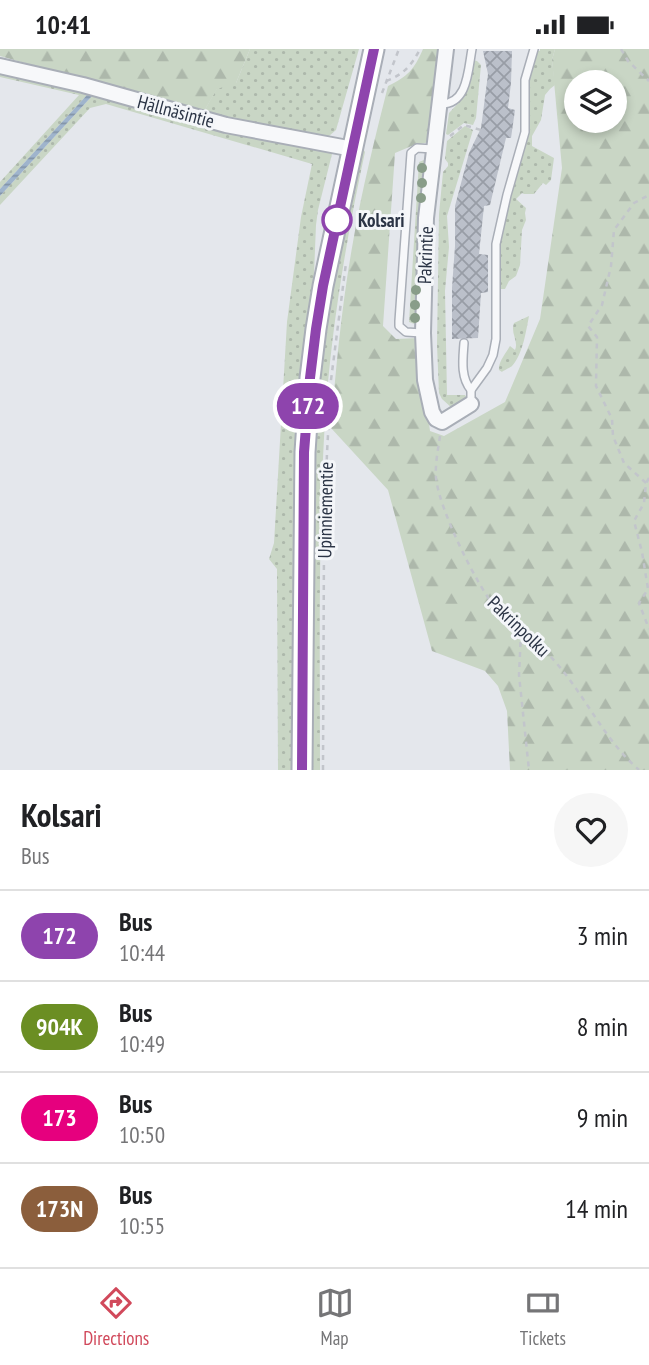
<!DOCTYPE html>
<meta charset="utf-8">
<style>
:root{--surface:#fff;--page:#f6f6f6;--text:#202124;--muted:#757577;--line:#e0e0e0;--accent:#d1495b}
body{margin:0;font-family:"PT Sans Narrow",sans-serif;background:var(--page);color:var(--text);height:100vh;display:flex;flex-direction:column;font-size:26px;white-space:nowrap}
*{box-sizing:border-box;margin:0}
p{font-size:23px;color:var(--muted)}
.icon{flex:none;width:38px;height:38px;fill:none;stroke:currentColor;stroke-width:2;stroke-linecap:round;stroke-linejoin:round}
.map{position:relative;height:721px;overflow:hidden}
.panel{display:flex;flex-direction:column;background:var(--surface);flex:1}
.panel>*{flex:none}
.badge{padding:0 14px;border-radius:23px;font-size:24px;line-height:46px}
.fabs{position:absolute;left:564px;top:21px;display:grid;gap:14px}
.fabs a{display:grid;place-items:center;width:63px;height:63px;border-radius:50%;background:var(--surface);box-shadow:0 4px 10px #0003;font-size:35px}
.map>.badge{position:absolute;translate:-50% -50%;box-shadow:0 0 0 4px #fff}
.round{display:grid;place-items:center;flex:none;width:74px;height:74px;border-radius:37px;background:var(--page)}
.headline{display:flex;align-items:center;justify-content:space-between;height:119px;padding:0 21px}
h1{font-size:33px;font-weight:800;line-height:52px}
ul{padding:0;list-style:none}
li{display:flex;align-items:center;gap:21px;height:91px;padding:0 21px;border-top:2px solid var(--line)}
li div{flex:1}
li b{display:block;font-size:26px}
li em{font-style:normal}
li .badge{min-width:77px;font-weight:700;text-align:center}
.status{display:flex;justify-content:space-between;align-items:center;height:49px;padding:0 35px;background:var(--surface);direction:ltr}
.status svg{height:19px;fill:currentColor}
.dock{display:flex;justify-content:space-around;align-items:center;height:98px;border-top:2px solid var(--line);background:var(--surface);font-size:19px;color:var(--muted)}
.dock a{display:grid;justify-items:center;gap:4px}
.dock .on{color:var(--accent)}
.map>svg:first-child{display:block}
.green{fill:url(#green-dots)}
.forest{fill:url(#forest-firs);fill-rule:evenodd}
.water{fill:url(#water-rules)}
.building{fill:url(#building-cross-hatch)}
.lines{fill:none;stroke-linecap:round;stroke-linejoin:round}
.service-casing{stroke:#a9aeb7;stroke-width:10}
.minor-casing{stroke:#a9aeb7;stroke-width:18}
.secondary-casing{stroke:#a9aeb7;stroke-width:23}
.path{stroke:#c2c5cb;stroke-width:2.5;stroke-dasharray:5 5;stroke-linecap:butt}
.service{stroke:#f7f8fa;stroke-width:7}
.minor{stroke:#f7f8fa;stroke-width:14}
.secondary{stroke:#fff;stroke-width:19}
.tree{fill:#899d89}
.line-casing{stroke:#fff;stroke-width:16}
.line{stroke:#8e44ad;stroke-width:10}
.stop-dot{fill:#fff;stroke:#8e44ad;stroke-width:3.5}
.labels{text-anchor:middle;stroke-width:6;stroke-linejoin:round;paint-order:stroke}
.street-label{font-size:19px;fill:#2b3445;stroke:#f4f6f9}
.stop-label{font-size:19px;font-weight:bold;fill:#2b3445;stroke:#f4f6f9;text-anchor:start}
</style>
<div class="status"><b>10:41</b><svg viewBox="0 0 49 12"><path d="M0 12V9h3v3zM5 12V6h3v6zM10 12V3h3v9zM15 12V0h3v12zM26 1h20v11H26zM47 4h2v5h-2z"/></svg></div>
<div class="map">
<svg width="649" height="721" viewBox="0 0 649 721">
<defs>
<pattern id="green-dots" width="8" height="8" patternUnits="userSpaceOnUse" patternTransform="scale(1.75)"><rect width="8" height="8" fill="#c9d6c5"/><path d="M2 2h.1M6 6h.1" fill="none" stroke="#adb8ab" stroke-width="1.8" stroke-linecap="round"/></pattern>
<pattern id="forest-firs" width="22" height="20" patternUnits="userSpaceOnUse" patternTransform="scale(1.75)"><rect width="22" height="20" fill="#c9d6c5"/><path d="M5 1l3.5 6h-7zM16 11l3.5 6h-7z" fill="#adb8ab"/></pattern>
<pattern id="water-rules" width="6" height="5" patternUnits="userSpaceOnUse" patternTransform="scale(1.75)"><rect width="6" height="5" fill="#9fb4cc"/><path d="M0 2.5h6" fill="none" stroke="#8293a7"/></pattern>
<pattern id="building-cross-hatch" width="8" height="8" patternUnits="userSpaceOnUse" patternTransform="scale(1.75)"><rect width="8" height="8" fill="#bbc0ca"/><path d="M0 0l8 8M0 8l8-8" fill="none" stroke="#989da6"/></pattern>
</defs>
<rect width="100%" height="100%" fill="#e4e7ec"/>
<g class="green">
<polygon points="239,0 236,34 250,0 359,0 336,81 329,87 307,87 252,77 203,64"/>
<polygon points="540,0 555,0 552,11 555,36 550,40 545,46 541,71 532,87 532,97 554,109 551,131 546,136 543,134 534,145 524,145 522,144 516,150 526,159 525,164 526,171 522,181 520,216 516,227 509,232 505,240 499,240 499,202 501,180 527,85 530,67 528,32 536,1 540,2"/>
<polygon points="472,11 477,12 481,16 476,69 473,76 464,74 448,86 446,85 449,64 464,48"/>
<polygon points="0,20 330,99 332,105 318,161 316,176 314,225 305,284 295,395 293,508 294,721 278,721 277,520 269,510 274,494 287,273 301,168 312,115 106,55 90,59 0,156 0,147 92,47 87,46 0,140 0,133 79,46 0,28"/>
<polygon points="465,77 473,81 447,167 449,198 445,242 447,346 465,346 467,349 467,351 452,359 442,350 439,344 437,296 439,165 443,123 448,117 448,114 445,110 447,92"/>
<path d="M 362,98 L 365,103 C 346,191 331,281 325,371 C 318,487 320,604 320,721 L 312,721 L 313,468 L 317,369 L 323,301 L 334,217 Z"/>
<polygon points="424,111 426,112 417,276 409,273 419,113"/>
<path d="M 529,267 C 526,282 523,305 512,317 C 511,318 503,322 502,323 L 499,321 C 498,313 506,304 510,297 L 515,301 C 519,292 510,284 514,274 Z"/>
</g>
<g class="forest">
<polygon points="0,0 250,0 236,34 217,40 203,64 0,7"/>
<path d="M 423,0 L 441,0 L 430,93 L 414,96 L 395,104 L 383,277 L 396,290 L 418,289 L 430,382 L 444,387 L 505,353 L 540,270 L 562,119 L 552,11 L 555,0 L 649,0 L 649,721 L 510,721 L 507,662 L 498,637 L 485,622 L 432,602 L 388,441 L 331,379 C 336,317 342,254 353,193 C 362,140 375,89 388,37 C 408,27 414,21 423,0 ZM 576,33 L 614,33 L 614,72 L 576,72 Z"/>
</g>
<polygon class="water" points="87,46 92,47 0,147 0,140"/>
<polygon class="building" points="483,2 512,2 511,34 508,59 515,61 511,89 506,89 490,156 484,157 479,205 488,206 488,243 481,244 478,289 452,290 452,239 455,197 455,157 469,104 481,79 488,25"/>
<g class="lines">
<g class="service-casing">
<g id="service">
<path d="M 440,55 C 468,56 468,21 472,0"/>
<polyline points="422,284 406,283 399,277 399,272 411,104 417,99 433,100"/>
<path d="M 464,294 C 463,309 460,328 471,341"/>
<polyline points="471,355 471,341 487,319 493,306 496,290 496,195 507,146 525,83 525,31 534,0"/>
</g>
</g>
<g class="minor-casing">
<g id="minor">
<polyline points="446,0 426,169 423,284 425,331 432,363 436,370 442,373 471,355"/>
<polyline points="0,17 83,36 226,76 353,100"/>
</g>
</g>
<g class="secondary-casing">
<polyline id="secondary" points="302,721 305,403 310,329 316,280 323,237 374,0"/>
</g>
<g class="path">
<polyline points="621,0 628,12 649,32"/>
<path d="M 386,32 C 403,26 412,16 420,0"/>
<polyline points="382,44 399,0"/>
<polyline points="450,87 464,76 481,81"/>
<path d="M 440,387 C 438,401 435,415 436,429 C 439,460 478,540 499,563 C 517,582 541,595 558,616 C 587,650 604,690 639,721"/>
<polyline points="649,429 646,434 644,454 634,472 642,503 648,540 639,554 649,580"/>
<polyline points="646,434 624,414 613,387 612,370 596,337 597,288 588,277 602,256 611,217 614,181 634,154 649,146"/>
<polyline points="521,583 519,626 529,721"/>
<polyline points="323,721 324,494 327,404 331,331 346,214"/>
</g>
<use href="#service" class="service"/>
<use href="#minor" class="minor"/>
<use href="#secondary" class="secondary"/>
</g>
<g class="tree">
<circle cx="422" cy="119" r="5"/>
<circle cx="422" cy="134" r="5"/>
<circle cx="421" cy="149" r="5"/>
<circle cx="416" cy="241" r="5"/>
<circle cx="415" cy="256" r="5"/>
<circle cx="415" cy="269" r="5"/>
</g>
<g class="lines">
<g class="line-casing">
<polyline id="line" points="302,721 304,403 310,329 316,280 323,237 374,0"/>
</g>
<use href="#line" class="line"/>
</g>
<circle class="stop-dot" cx="337" cy="171" r="14"/>
<g class="labels">
<g class="street-label">
<text transform="translate(176 62) rotate(15)" y="7">Hällnäsintie</text>
<text transform="translate(425 206) rotate(-88)" y="7">Pakrintie</text>
<text transform="translate(325 461) rotate(-89)" y="7">Upinniementie</text>
<text transform="translate(519 577) rotate(44)" y="7">Pakrinpolku</text>
</g>
<g class="stop-label">
<text x="358" y="178">Kolsari</text>
</g>
</g>
</svg>
<div class="fabs">
<a><svg class="icon" aria-label="layers" viewBox="0 0 24 24"><path d="M12 4l9 5-9 5-9-5zM3 14l9 5 9-5"/></svg></a>
</div>
<b class="badge" style="left:308px;top:357px;background:#8e44ad;color:#fff">172</b>
</div>
<section class="panel">
<div class="headline"><div><h1>Kolsari</h1><p>Bus</p></div><a class="round"><svg class="icon" aria-label="heart" viewBox="0 0 24 24"><path d="M12 20l-8-8c-3-5 5-10 8-4 3-6 11-1 8 4z"/></svg></a></div>
<ul>
<li><span class="badge" style="background:#8e44ad;color:#fff">172</span><div><b>Bus</b><p>10:44</p></div><em>3 min</em></li>
<li><span class="badge" style="background:#6b8e23;color:#fff">904K</span><div><b>Bus</b><p>10:49</p></div><em>8 min</em></li>
<li><span class="badge" style="background:#e6007e;color:#fff">173</span><div><b>Bus</b><p>10:50</p></div><em>9 min</em></li>
<li><span class="badge" style="background:#8b5e3c;color:#fff">173N</span><div><b>Bus</b><p>10:55</p></div><em>14 min</em></li>
</ul>
</section>
<nav class="dock">
<a class="on"><svg class="icon" aria-label="directions" viewBox="0 0 24 24"><path d="M12 3l9 9-9 9-9-9zM9 14v-3h6M13 9l2 2-2 2"/></svg>Directions</a>
<a><svg class="icon" aria-label="map" viewBox="0 0 24 24"><path d="M3 6l6-2 6 2 6-2v14l-6 2-6-2-6 2zM9 4v14M15 6v14"/></svg>Map</a>
<a><svg class="icon" aria-label="tickets" viewBox="0 0 24 24"><path d="M3 7h18v10H3zM15 7v10"/></svg>Tickets</a>
</nav>
